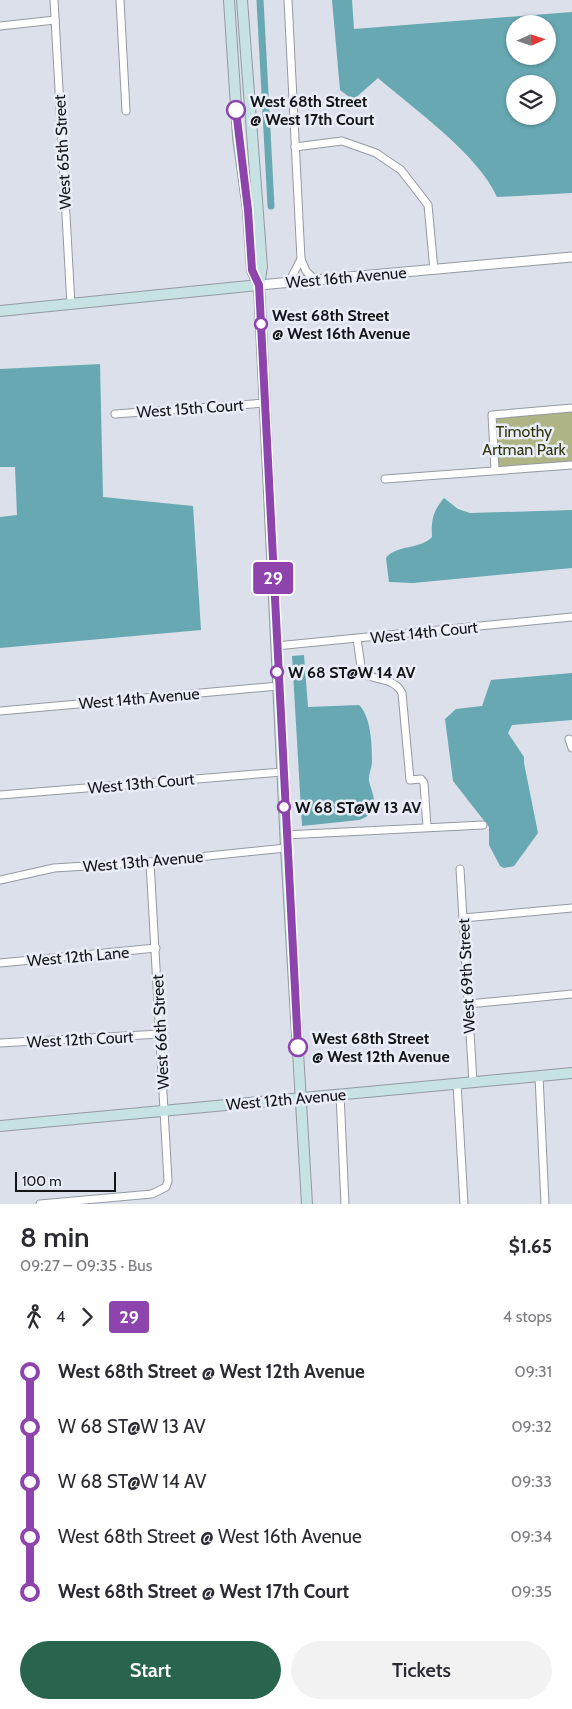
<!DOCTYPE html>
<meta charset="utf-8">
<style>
:root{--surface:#fff;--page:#f2f2f3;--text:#2b2b33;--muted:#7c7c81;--accent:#29644d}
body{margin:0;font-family:Cabin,sans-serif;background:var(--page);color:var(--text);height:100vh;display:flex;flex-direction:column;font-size:19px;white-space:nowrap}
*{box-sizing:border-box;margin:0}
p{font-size:16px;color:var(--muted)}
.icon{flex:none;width:28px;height:28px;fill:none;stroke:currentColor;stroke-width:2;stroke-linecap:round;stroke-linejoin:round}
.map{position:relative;height:1204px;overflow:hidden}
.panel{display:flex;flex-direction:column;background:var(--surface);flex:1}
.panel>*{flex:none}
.badge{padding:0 10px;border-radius:4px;font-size:18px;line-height:32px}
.needle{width:32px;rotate:87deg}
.fabs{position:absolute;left:506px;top:15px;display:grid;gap:10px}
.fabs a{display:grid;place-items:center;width:50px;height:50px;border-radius:50%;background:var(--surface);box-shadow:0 1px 4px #0004;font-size:25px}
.scale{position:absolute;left:15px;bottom:12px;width:101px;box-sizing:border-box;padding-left:5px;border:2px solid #141619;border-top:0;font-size:14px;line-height:18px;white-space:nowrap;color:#141619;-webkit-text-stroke:4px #e8edf7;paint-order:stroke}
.map>.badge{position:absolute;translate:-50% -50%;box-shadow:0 0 0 2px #fff}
.legs{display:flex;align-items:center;gap:8px;height:55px;padding:0 20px;font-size:16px}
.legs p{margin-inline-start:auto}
.head{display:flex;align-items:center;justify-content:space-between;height:85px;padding:0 20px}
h1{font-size:28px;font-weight:600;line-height:38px}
.action{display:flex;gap:10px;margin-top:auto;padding:10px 20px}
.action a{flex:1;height:58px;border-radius:30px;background:var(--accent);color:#fff;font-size:20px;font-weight:600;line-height:58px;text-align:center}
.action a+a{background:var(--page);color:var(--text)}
ul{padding:0 20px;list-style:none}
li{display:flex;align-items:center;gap:18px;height:55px;font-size:19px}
li i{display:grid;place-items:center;width:8px;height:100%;margin:0 6px;background:currentColor}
li i::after{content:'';width:12px;height:12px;margin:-6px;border:4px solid;border-radius:50%;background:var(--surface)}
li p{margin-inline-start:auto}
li:first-child i{background:linear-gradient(#0000 50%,currentColor 0)}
li:last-child i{background:linear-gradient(currentColor 50%,#0000 0)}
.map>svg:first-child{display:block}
.green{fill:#afb484}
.water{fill:#67a8b2;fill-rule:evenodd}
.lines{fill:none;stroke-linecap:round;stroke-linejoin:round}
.canal{stroke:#67a8b2;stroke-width:7}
.minor-casing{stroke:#9499a2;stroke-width:9}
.tertiary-casing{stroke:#9499a2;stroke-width:11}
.secondary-casing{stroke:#9499a2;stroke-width:12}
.minor{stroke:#fff;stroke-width:7}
.tertiary{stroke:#fff;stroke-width:9}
.secondary{stroke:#c7e2e2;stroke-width:10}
.line-1-casing{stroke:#fff;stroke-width:11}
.line-1{stroke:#8e44ad;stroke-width:8}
.stop-1-dot{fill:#fff;stroke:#8e44ad;stroke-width:2.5}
.labels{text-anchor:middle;stroke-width:5;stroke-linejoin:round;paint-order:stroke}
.stop-label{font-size:16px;font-weight:bold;fill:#141619;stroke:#e8edf7;text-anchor:start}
.street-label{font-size:16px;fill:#141619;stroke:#e8edf7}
.park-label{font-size:16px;fill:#32350d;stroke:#e8edf7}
</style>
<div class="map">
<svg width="572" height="1204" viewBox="0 0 572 1204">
<rect width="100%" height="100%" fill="#dbe0ea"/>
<polygon class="green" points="572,409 572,463 498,470 492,415"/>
<g class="water">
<path d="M 332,0 L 352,0 L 354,29 L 572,12 L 572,193 L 497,197 C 478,154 414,109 378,78 L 353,100 L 340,90 ZM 515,24 L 548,24 L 548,56 L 515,56 ZM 515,84 L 548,84 L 548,116 L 515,116 Z"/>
<polygon points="100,364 103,497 193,506 201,630 0,648 0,517 17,515 15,467 0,467 0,369"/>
<path d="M 444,498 L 458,509 L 470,513 L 572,510 L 572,568 L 413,583 L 389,582 L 386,558 C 397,544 420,550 432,537 C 431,520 433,511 444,498 Z"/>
<path d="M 304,655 L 308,707 L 359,705 C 371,716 372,745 372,761 C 372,768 368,775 369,781 C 371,790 376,798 373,808 C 370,815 365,818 359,820 L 302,826 L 292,656 Z"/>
<polygon points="572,673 572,720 512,725 508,733 524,757 524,763 538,833 514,866 504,868 500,866 489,845 489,827 453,781 445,719 456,709 482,706 491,680"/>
</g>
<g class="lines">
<polyline class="canal" points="260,0 271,206"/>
<g class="minor-casing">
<g id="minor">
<polyline points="54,0 71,305"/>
<polyline points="120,0 126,111"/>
<polyline points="288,0 301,259 306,271 315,280"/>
<polyline points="0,26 55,20"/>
<polyline points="295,147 342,141 376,153 401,170 428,205 434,270"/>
<polyline points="289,282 301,259"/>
<polyline points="115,414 265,403"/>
<polyline points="495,470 492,415 572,408"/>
<polyline points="385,479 572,465"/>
<path d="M 357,639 L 362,673 C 376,681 394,677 402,693 L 410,780 L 421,779 L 424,783 L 427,827"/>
<polyline points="276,646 572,617"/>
<polyline points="0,711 278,686"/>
<polyline points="569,739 572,748"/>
<polyline points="0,795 282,772"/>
<polyline points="285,835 483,825"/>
<polyline points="460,869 473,1082"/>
<polyline points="0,880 54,868 150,862 286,848"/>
<polyline points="463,918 572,908"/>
<polyline points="0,963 156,948"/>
<polyline points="468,1004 572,994"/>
<polyline points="0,1043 160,1034"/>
<polyline points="539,1076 545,1204"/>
<polyline points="457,1083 464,1204"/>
<polyline points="340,1094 345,1204"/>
<polyline points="40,1204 152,1194 166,1187 168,1181 150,862"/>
</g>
</g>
<g class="tertiary-casing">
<polyline id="tertiary" points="259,285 572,257"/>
</g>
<g class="secondary-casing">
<g id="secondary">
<polyline points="229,0 238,137 248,210 252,270 258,284"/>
<polyline points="242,0 262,267 259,285 286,848 307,1204"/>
<polyline points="0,311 259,285"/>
<polyline points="0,1126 572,1073"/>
</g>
</g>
<use href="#minor" class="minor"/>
<use href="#tertiary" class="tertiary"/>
<use href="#secondary" class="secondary"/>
</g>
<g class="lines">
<g class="line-1-casing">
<polyline id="line-1" points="236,110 248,210 252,270 259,285 298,1047"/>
</g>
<use href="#line-1" class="line-1"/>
</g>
<g class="stop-1-dot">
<circle cx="236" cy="110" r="9"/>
<circle cx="261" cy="324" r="6"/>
<circle cx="277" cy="672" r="6"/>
<circle cx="284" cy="807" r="6"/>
<circle cx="298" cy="1047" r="9"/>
</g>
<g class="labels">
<g class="stop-label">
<text x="250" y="107">West 68th Street<tspan x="250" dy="18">@ West 17th Court</tspan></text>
<text x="272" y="321">West 68th Street<tspan x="272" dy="18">@ West 16th Avenue</tspan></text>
<text x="288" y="678">W 68 ST@W 14 AV</text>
<text x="295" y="813">W 68 ST@W 13 AV</text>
<text x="312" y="1044">West 68th Street<tspan x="312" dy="18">@ West 12th Avenue</tspan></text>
</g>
<g class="street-label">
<text transform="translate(62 152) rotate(-93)" y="6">West 65th Street</text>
<text transform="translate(346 277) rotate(-5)" y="6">West 16th Avenue</text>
<text transform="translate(190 408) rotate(-4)" y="6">West 15th Court</text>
<text transform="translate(424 632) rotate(-6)" y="6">West 14th Court</text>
<text transform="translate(139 698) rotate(-5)" y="6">West 14th Avenue</text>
<text transform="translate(141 783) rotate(-5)" y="6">West 13th Court</text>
<text transform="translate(143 861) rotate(-5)" y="6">West 13th Avenue</text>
<text transform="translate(78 956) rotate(-5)" y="6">West 12th Lane</text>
<text transform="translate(466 976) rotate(-93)" y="6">West 69th Street</text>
<text transform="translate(160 1032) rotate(-93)" y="6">West 66th Street</text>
<text transform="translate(80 1039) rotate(-3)" y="6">West 12th Court</text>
<text transform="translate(286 1099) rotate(-5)" y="6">West 12th Avenue</text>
</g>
<g class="park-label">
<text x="524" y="437">Timothy<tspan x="524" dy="18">Artman Park</tspan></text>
</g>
</g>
</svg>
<div class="fabs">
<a><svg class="needle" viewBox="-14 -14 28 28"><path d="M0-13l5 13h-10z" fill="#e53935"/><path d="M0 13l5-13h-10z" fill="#7c7c81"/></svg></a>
<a><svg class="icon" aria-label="layers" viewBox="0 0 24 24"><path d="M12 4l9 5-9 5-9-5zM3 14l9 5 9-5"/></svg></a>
</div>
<div class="scale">100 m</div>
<b class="badge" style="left:273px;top:578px;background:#8e44ad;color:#fff">29</b>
</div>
<section class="panel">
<div class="head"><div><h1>8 min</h1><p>09:27 – 09:35 · Bus</p></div><b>$1.65</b></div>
<div class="legs"><svg class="icon" aria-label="walk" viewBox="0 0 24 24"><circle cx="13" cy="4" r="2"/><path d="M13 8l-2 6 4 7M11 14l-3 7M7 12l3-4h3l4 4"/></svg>4<svg class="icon" aria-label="forward" viewBox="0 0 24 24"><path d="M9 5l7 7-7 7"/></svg><b class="badge" style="background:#8e44ad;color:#fff">29</b><p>4 stops</p></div>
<ul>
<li><i style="color:#8e44ad"></i><b>West 68th Street @ West 12th Avenue</b><p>09:31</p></li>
<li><i style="color:#8e44ad"></i><span>W 68 ST@W 13 AV</span><p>09:32</p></li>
<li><i style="color:#8e44ad"></i><span>W 68 ST@W 14 AV</span><p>09:33</p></li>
<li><i style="color:#8e44ad"></i><span>West 68th Street @ West 16th Avenue</span><p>09:34</p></li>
<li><i style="color:#8e44ad"></i><b>West 68th Street @ West 17th Court</b><p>09:35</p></li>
</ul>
<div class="action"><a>Start</a><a>Tickets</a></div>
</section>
